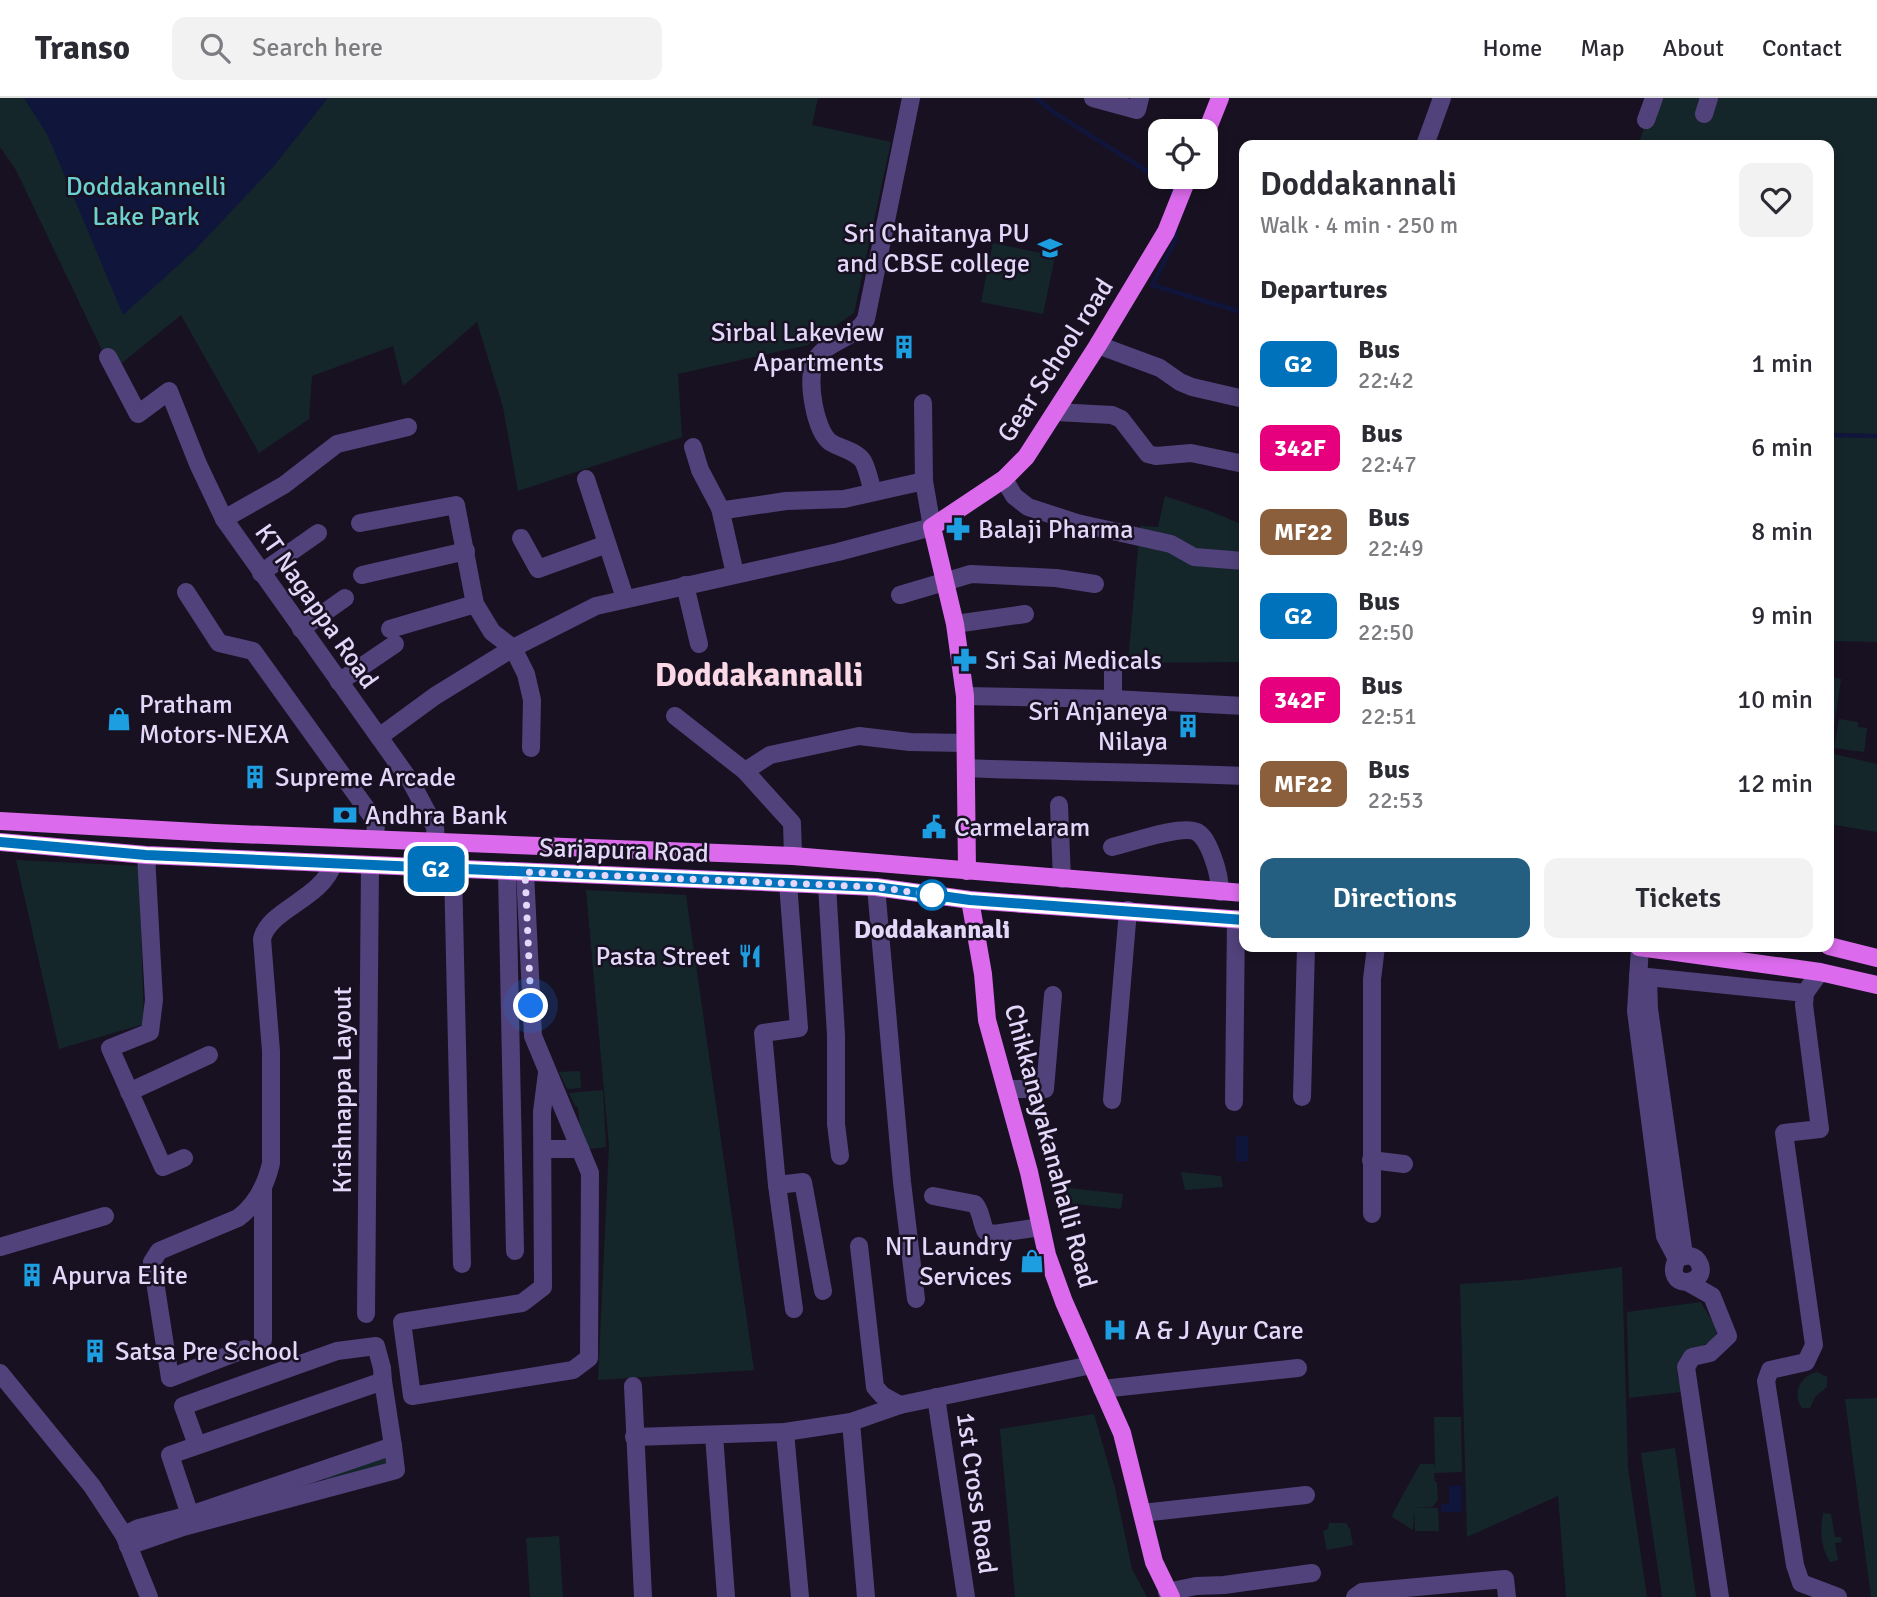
<!DOCTYPE html>
<meta charset="utf-8">
<style>
:root{--surface:#fff;--page:#f2f2f3;--text:#2b2b33;--muted:#7c7c81;--line:#e1e1e2;--accent:#245f81}
body{margin:0;font-family:Signika,sans-serif;background:var(--page);color:var(--text);height:100vh;display:flex;flex-direction:column;font-size:26px;white-space:nowrap}
*{box-sizing:border-box;margin:0}
p{font-size:23px;color:var(--muted)}
.icon{flex:none;width:38px;height:38px;fill:none;stroke:currentColor;stroke-width:2;stroke-linecap:round;stroke-linejoin:round}
.map{position:relative;flex:1;overflow:hidden}
.details{position:absolute;left:1239px;top:42px;width:595px;height:812px;display:flex;flex-direction:column;background:var(--surface);border-radius:14px;box-shadow:0 4px 10px #0003}
.details>*{flex:none}
.badge{padding:0 14px;border-radius:10px;font-size:24px;line-height:46px}
.controls{position:absolute;left:1148px;top:21px;display:grid;gap:14px}
.controls a{display:grid;place-items:center;width:70px;height:70px;border-radius:14px;background:var(--surface);box-shadow:0 4px 10px #0003;font-size:35px}
.you{position:absolute;width:35px;height:35px;margin:-18px;border:5px solid #fff;border-radius:50%;background:#1a73e8;box-shadow:0 0 0 10px #1a73e833}
.map>.badge{position:absolute;translate:-50% -50%;box-shadow:0 0 0 4px #fff}
h2{padding:0 21px;font-size:26px;line-height:63px}
.round{display:grid;place-items:center;flex:none;width:74px;height:74px;border-radius:14px;background:var(--page)}
.head{display:flex;align-items:center;justify-content:space-between;height:119px;padding:0 21px}
h1{font-size:33px;font-weight:600;line-height:52px}
.cta{display:flex;gap:14px;margin-top:auto;padding:14px 21px}
.cta a{flex:1;height:80px;border-radius:14px;background:var(--accent);color:#fff;font-size:28px;font-weight:600;line-height:80px;text-align:center}
.cta a+a{background:var(--page);color:var(--text)}
ul{padding:0;list-style:none}
li{display:flex;align-items:center;gap:21px;height:84px;padding:0 21px}
li div{flex:1}
li b{display:block;font-size:26px}
li em{font-style:normal}
li .badge{min-width:77px;font-weight:700;text-align:center}
header{display:flex;align-items:center;gap:42px;box-sizing:border-box;height:98px;padding:0 35px;background:var(--surface);border-bottom:2px solid var(--line)}
header strong{font-size:33px}
nav{display:flex;gap:38px;margin-inline-start:auto;font-size:24px}
.search{width:490px;height:63px;background:var(--page);display:flex;align-items:center;gap:18px;box-sizing:border-box;padding:0 24px;border-radius:14px;color:var(--muted);font-size:26px}
.map>svg:first-child{display:block}
.green{fill:#15262b}
.water{fill:#10153c}
.lines{fill:none;stroke-linecap:round;stroke-linejoin:round}
.stream{stroke:#10153c;stroke-width:4.5}
.minor{stroke:#52427b;stroke-width:18}
.major{stroke:#db6bec;stroke-width:18}
.line-casing{stroke:#fff;stroke-width:16}
.line{stroke:#0072bc;stroke-width:10}
.walk{stroke:#e3d7fa;stroke-width:7;stroke-dasharray:0 12.6}
.stop-dot{fill:#fff;stroke:#0072bc;stroke-width:3.5}
.labels{text-anchor:middle;stroke-width:5;stroke-linejoin:round;paint-order:stroke}
.park-label{font-size:26px;fill:#6cd1d0;stroke:#181122}
.poi-label{font-size:26px;fill:#e3d7fa;stroke:#181122;text-anchor:start}
.street-label{font-size:26px;fill:#e3d7fa;stroke:#181122}
.stop-label{font-size:26px;font-weight:bold;fill:#e3d7fa;stroke:#181122}
.district-label{font-size:33px;font-weight:bold;fill:#fad8e6;stroke:#181122}
</style>
<header>
<strong>Transo</strong>
<div class="search"><svg class="icon" aria-label="search" viewBox="0 0 24 24"><circle cx="10" cy="10" r="6"/><path d="M15 15l6 6"/></svg>Search here</div>
<nav><a>Home</a><a>Map</a><a>About</a><a>Contact</a></nav>
</header>
<div class="map">
<svg width="1877" height="1499" viewBox="0 0 1877 1499">
<rect width="100%" height="100%" fill="#181122"/>
<g class="green">
<polygon points="0,0 818,0 812,27 891,44 854,215 808,247 678,276 682,339 518,393 503,309 477,224 403,288 393,248 312,278 309,321 259,355 181,217 112,273 16,72 0,49"/>
<polygon points="1655,0 1877,0 1877,544 1829,543 1829,47 1638,47"/>
<polygon points="993,145 1055,158 1043,216 981,204"/>
<polygon points="1165,398 1207,412 1244,427 1244,564 1128,565 1140,428 1158,429"/>
<polygon points="1829,579 1841,581 1831,648 1829,647"/>
<polygon points="1839,621 1858,624 1858,629 1867,630 1864,654 1834,650"/>
<polygon points="1829,655 1877,666 1877,734 1829,726"/>
<polygon points="16,762 139,768 144,926 59,951"/>
<polygon points="586,792 686,797 754,1272 598,1282 609,1048"/>
<polygon points="580,973 581,990 567,991 559,974"/>
<polygon points="603,992 606,1049 582,1052 578,1009 575,1008 569,995"/>
<polygon points="1181,1074 1221,1078 1223,1089 1185,1092"/>
<polygon points="1059,1089 1123,1096 1121,1111 1057,1104"/>
<polygon points="1622,1169 1628,1370 1647,1499 1566,1499 1558,1398 1467,1439 1460,1186 1522,1182"/>
<path d="M 1701,1204 C 1705,1213 1715,1224 1716,1234 C 1718,1252 1678,1243 1677,1272 C 1677,1279 1680,1287 1681,1294 L 1629,1300 L 1627,1214 Z"/>
<path d="M 1817,1274 L 1827,1279 L 1827,1289 L 1815,1299 L 1810,1310 L 1802,1310 C 1792,1296 1800,1278 1817,1274 Z"/>
<polygon points="1877,1300 1877,1499 1871,1499 1845,1301"/>
<polygon points="1094,1316 1115,1390 1132,1471 1147,1499 1015,1499 1000,1331"/>
<polygon points="1434,1319 1461,1319 1462,1374 1434,1375 1435,1384 1437,1384 1438,1402 1432,1409 1414,1410 1438,1410 1439,1433 1415,1433 1414,1412 1413,1432 1392,1419 1393,1415 1420,1366 1434,1366 1435,1371"/>
<polygon points="1675,1350 1696,1499 1662,1499 1641,1355"/>
<polygon points="386,1353 390,1369 327,1386 323,1374"/>
<path d="M 1823,1415 L 1831,1416 L 1835,1439 L 1841,1439 L 1842,1444 L 1835,1445 L 1838,1462 L 1830,1464 C 1820,1447 1820,1433 1823,1415 Z"/>
<polygon points="1329,1425 1346,1425 1350,1431 1353,1447 1327,1452 1323,1433 1328,1431"/>
<polygon points="559,1438 563,1499 530,1499 526,1440"/>
</g>
<g class="water">
<polygon points="24,0 328,0 274,68 194,153 123,217 48,38"/>
<polygon points="1236,1038 1248,1038 1248,1063 1236,1064"/>
<polygon points="1462,1387 1462,1414 1441,1414 1441,1406 1449,1406 1449,1388"/>
</g>
<g class="lines">
<g class="stream">
<polyline points="1036,0 1055,15 1172,89 1172,99"/>
<polyline points="1175,129 1176,141 1152,187 1244,215"/>
<polyline points="1829,337 1877,338"/>
</g>
<g class="minor">
<polyline points="1093,0 1137,12 1140,0"/>
<polyline points="1704,16 1709,0"/>
<polyline points="1646,22 1654,0"/>
<polyline points="1425,47 1442,0"/>
<polyline points="1098,247 1160,270 1180,284 1192,289 1244,301"/>
<polyline points="108,259 138,316 169,293 198,366 224,421 411,684 435,729 436,744"/>
<polyline points="923,305 924,383"/>
<polyline points="1056,314 1112,317 1121,321 1148,356 1156,358 1191,355 1244,366"/>
<polyline points="586,381 625,500"/>
<polyline points="1004,381 1014,398 1028,409 1077,425 1171,446 1194,459 1244,463"/>
<path d="M 873,394 C 870,385 868,372 863,363 C 855,352 841,351 830,344 C 815,332 807,284 814,266 C 822,243 854,243 866,221 L 911,0"/>
<polyline points="720,410 735,476"/>
<polyline points="224,421 284,387 337,346 408,329"/>
<polyline points="360,425 456,407 475,506 492,534 513,550 526,576 532,602 531,650"/>
<polyline points="521,440 538,471 607,446"/>
<polyline points="261,475 318,435"/>
<polyline points="362,477 466,453"/>
<polyline points="685,487 699,546"/>
<polyline points="186,494 219,545 253,553 376,724 375,741"/>
<polyline points="900,497 971,476 1056,480 1095,486"/>
<polyline points="955,526 1025,516"/>
<polyline points="301,531 345,500"/>
<polyline points="390,531 475,506"/>
<polyline points="339,584 395,546"/>
<polyline points="965,598 1113,601 1244,608"/>
<polyline points="1113,601 1113,574"/>
<polyline points="675,618 745,673 792,725 793,758"/>
<polyline points="379,639 435,598 513,550 596,508 838,454 932,429 924,383 844,401 786,403 725,412 720,410 700,372 693,349"/>
<path d="M 966,670 C 1059,674 1152,674 1244,678"/>
<polyline points="745,673 770,657 859,638 910,644 965,645"/>
<polyline points="1059,707 1062,781"/>
<path d="M 1112,749 C 1130,745 1182,726 1197,734 C 1205,739 1209,749 1212,757 C 1217,770 1220,780 1220,794"/>
<polyline points="146,757 154,902 150,934 110,950 163,1069 184,1060"/>
<polyline points="453,772 462,1166"/>
<polyline points="507,774 515,1153"/>
<polyline points="525,774 533,938 590,1075 589,1260 573,1272 412,1298 402,1224 522,1205 543,1189 542,1014 547,975"/>
<polyline points="788,785 799,930 763,935 777,1087 794,1211"/>
<polyline points="827,787 836,937 836,1026 840,1058"/>
<polyline points="876,789 902,1084 916,1201"/>
<path d="M 1640,849 L 1636,913 L 1665,1138 L 1677,1161 C 1662,1192 1707,1189 1700,1167 C 1696,1156 1686,1156 1677,1161"/>
<polyline points="1820,874 1805,895 1804,907 1820,1031 1784,1035 1814,1247 1806,1264 1770,1272 1766,1283 1795,1467 1801,1485 1838,1499"/>
<polyline points="1638,878 1805,895"/>
<polyline points="1648,880 1649,911 1684,1157"/>
<polyline points="1006,991 1045,991 1053,897"/>
<polyline points="129,994 209,957"/>
<polyline points="1302,999 1306,849"/>
<polyline points="1112,1002 1128,812"/>
<polyline points="1234,1004 1236,821"/>
<polyline points="543,1051 580,1051"/>
<polyline points="1371,1062 1404,1066"/>
<polyline points="777,1087 803,1084 823,1193"/>
<path d="M 933,1098 L 975,1106 C 982,1115 981,1125 986,1134 L 994,1136 L 1041,1129"/>
<polyline points="1372,1116 1372,881 1376,849"/>
<polyline points="859,1148 875,1289 882,1297 900,1307"/>
<polyline points="0,1149 105,1118"/>
<polyline points="1689,1185 1712,1198 1728,1238 1710,1255 1692,1259 1686,1269 1720,1499"/>
<polyline points="366,1216 370,767"/>
<polyline points="263,1242 263,1092"/>
<path d="M 245,1251 L 170,1280 L 152,1164 L 159,1153 L 238,1120 C 257,1106 266,1087 271,1065 L 271,953 L 262,841 C 269,811 322,801 333,766"/>
<polyline points="0,1275 92,1388 124,1437 149,1499"/>
<polyline points="633,1288 643,1499"/>
<polyline points="1102,1291 1298,1270"/>
<polyline points="936,1299 966,1499"/>
<polyline points="851,1324 866,1499"/>
<polyline points="785,1334 800,1499"/>
<polyline points="714,1337 726,1499"/>
<polyline points="634,1339 785,1334 851,1324 900,1307 1091,1267"/>
<polyline points="197,1347 183,1308 337,1253 376,1248 382,1270 383,1283"/>
<polyline points="1142,1415 1306,1397"/>
<polyline points="124,1437 139,1430 190,1417 393,1348 383,1283 170,1357 190,1417"/>
<polyline points="128,1448 183,1429 396,1372 393,1348"/>
<polyline points="1167,1494 1196,1488 1224,1487 1312,1475"/>
<polyline points="1355,1499 1362,1494 1505,1481 1507,1499"/>
</g>
<g class="major">
<polyline points="1206,35 1220,0"/>
<polyline points="0,723 215,735 793,758 1244,795"/>
<polyline points="0,744 146,757 876,789 970,802 1244,822"/>
<polyline points="967,773 965,598 955,526 932,429 1004,381 1026,359 1098,247 1166,134 1188,79"/>
<polyline points="970,802 983,876 987,922 1029,1074 1047,1157 1064,1204 1122,1335 1154,1464 1171,1499"/>
<polyline points="1829,848 1877,860"/>
<polyline points="1639,849 1820,874 1877,887"/>
</g>
</g>
<g class="lines">
<g class="line-casing">
<polyline id="line" points="0,744 146,757 876,789 970,802 1244,822"/>
</g>
<use href="#line" class="line"/>
<polyline class="walk" points="531,908 525,774 876,789 932,797"/>
</g>
<defs>
<g id="school-bare" transform="scale(1.89)"><path d="M0-5L7-2L0 1L-7-2ZM-4 1L0 2.5L4 1V4Q0 6-4 4Z" fill="#1c9ee0" stroke="#181122" stroke-width="2.5" paint-order="stroke"/></g>
<g id="building-bare" transform="scale(1.89)"><path d="M-4-6H4V6H1V3H-1V6H-4ZM-2.5-4.3h1.7v1.8h-1.7ZM.8-4.3h1.7v1.8H.8ZM-2.5-1h1.7V.8h-1.7ZM.8-1h1.7V.8H.8Z" fill="#1c9ee0" stroke="#181122" stroke-width="2.5" paint-order="stroke"/></g>
<g id="pharmacy-bare" transform="scale(1.89)"><path d="M-2-6h4v4h4v4h-4v4h-4v-4h-4v-4h4Z" fill="#1c9ee0" stroke="#181122" stroke-width="2.5" paint-order="stroke"/></g>
<g id="shop-bare" transform="scale(1.89)"><path d="M-5-2.5h2.3a2.7 3.5 0 0 1 5.4 0H5L5.5 6h-11ZM-1.5-2.5h3a1.5 2.3 0 0 0-3 0Z" fill="#1c9ee0" stroke="#181122" stroke-width="2.5" paint-order="stroke"/></g>
<g id="bank-bare" transform="scale(1.89)"><path d="M-6-4H6V4H-6ZM0-2.3a2.3 2.3 0 1 0 0 4.6a2.3 2.3 0 1 0 0-4.6Z" fill="#1c9ee0" stroke="#181122" stroke-width="2.5" paint-order="stroke"/></g>
<g id="civic-bare" transform="scale(1.89)"><path d="M-.6-6.5H3V-4.5H.6V-3L4-1V1h2V6H-6V1h2V-1L-.6-3ZM-1.2 2.5V6h2.4V2.5Z" fill="#1c9ee0" stroke="#181122" stroke-width="2.5" paint-order="stroke"/></g>
<g id="restaurant-bare" transform="scale(1.89)"><path d="M-5-6h1v4h1v-4h1v4h1v-4h1v5L-1.5 .5V6h-2V.5L-5-1ZM5-6V6H3V1.5H1.5Q1.5-4 5-6Z" fill="#1c9ee0" stroke="#181122" stroke-width="2.5" paint-order="stroke"/></g>
<g id="hospital-bare" transform="scale(1.89)"><path d="M-5-5h3v3.5h4V-5h3V5h-3V1.5h-4V5h-3Z" fill="#1c9ee0" stroke="#181122" stroke-width="2.5" paint-order="stroke"/></g>
</defs>
<g fill-rule="evenodd">
<use href="#school-bare" x="1050" y="150"/>
<use href="#building-bare" x="904" y="249"/>
<use href="#pharmacy-bare" x="958" y="431"/>
<use href="#pharmacy-bare" x="965" y="562"/>
<use href="#shop-bare" x="119" y="621"/>
<use href="#building-bare" x="1188" y="628"/>
<use href="#building-bare" x="255" y="679"/>
<use href="#bank-bare" x="345" y="717"/>
<use href="#civic-bare" x="934" y="729"/>
<use href="#restaurant-bare" x="750" y="858"/>
<use href="#shop-bare" x="1032" y="1163"/>
<use href="#building-bare" x="32" y="1177"/>
<use href="#hospital-bare" x="1115" y="1232"/>
<use href="#building-bare" x="95" y="1253"/>
</g>
<circle class="stop-dot" cx="932" cy="797" r="14"/>
<g class="labels">
<g class="park-label">
<text x="146" y="97">Doddakannelli<tspan x="146" dy="30">Lake Park</tspan></text>
</g>
<g class="poi-label">
<text x="1030" y="144" text-anchor="end">Sri Chaitanya PU<tspan x="1030" dy="30">and CBSE college</tspan></text>
<text x="884" y="243" text-anchor="end">Sirbal Lakeview<tspan x="884" dy="30">Apartments</tspan></text>
<text x="978" y="440">Balaji Pharma</text>
<text x="985" y="571">Sri Sai Medicals</text>
<text x="139" y="615">Pratham<tspan x="139" dy="30">Motors-NEXA</tspan></text>
<text x="1168" y="622" text-anchor="end">Sri Anjaneya<tspan x="1168" dy="30">Nilaya</tspan></text>
<text x="275" y="688">Supreme Arcade</text>
<text x="365" y="726">Andhra Bank</text>
<text x="954" y="738">Carmelaram</text>
<text x="730" y="867" text-anchor="end">Pasta Street</text>
<text x="1012" y="1157" text-anchor="end">NT Laundry<tspan x="1012" dy="30">Services</tspan></text>
<text x="52" y="1186">Apurva Elite</text>
<text x="1135" y="1241">A &amp; J Ayur Care</text>
<text x="115" y="1262">Satsa Pre School</text>
</g>
<g class="street-label">
<text transform="translate(1055 262) rotate(-57)" y="9">Gear School road</text>
<text transform="translate(317 508) rotate(55)" y="9">KT Nagappa Road</text>
<text transform="translate(624 752) rotate(2)" y="9">Sarjapura Road</text>
<text transform="translate(342 992) rotate(-90)" y="9">Krishnappa Layout</text>
<text transform="translate(1051 1048) rotate(75)" y="9">Chikkanayakanahalli Road</text>
<text transform="translate(977 1395) rotate(82)" y="9">1st Cross Road</text>
</g>
<g class="stop-label">
<text x="932" y="840">Doddakannali</text>
</g>
<g class="district-label">
<text x="759" y="588">Doddakannalli</text>
</g>
</g>
</svg>
<div class="controls">
<a><svg class="icon" aria-label="locate" viewBox="0 0 24 24"><circle cx="12" cy="12" r="6"/><path d="M12 2v4M12 18v4M2 12h4M18 12h4"/></svg></a>
</div>
<div class="you" style="left:531px;top:908px"></div>
<b class="badge" style="left:436px;top:771px;background:#0072bc;color:#fff">G2</b>
<section class="details">
<div class="head"><div><h1>Doddakannali</h1><p>Walk · 4 min · 250 m</p></div><a class="round"><svg class="icon" aria-label="heart" viewBox="0 0 24 24"><path d="M12 20l-8-8c-3-5 5-10 8-4 3-6 11-1 8 4z"/></svg></a></div>
<h2>Departures</h2>
<ul>
<li><span class="badge" style="background:#0072bc;color:#fff">G2</span><div><b>Bus</b><p>22:42</p></div><em>1 min</em></li>
<li><span class="badge" style="background:#e6007e;color:#fff">342F</span><div><b>Bus</b><p>22:47</p></div><em>6 min</em></li>
<li><span class="badge" style="background:#8b5e3c;color:#fff">MF22</span><div><b>Bus</b><p>22:49</p></div><em>8 min</em></li>
<li><span class="badge" style="background:#0072bc;color:#fff">G2</span><div><b>Bus</b><p>22:50</p></div><em>9 min</em></li>
<li><span class="badge" style="background:#e6007e;color:#fff">342F</span><div><b>Bus</b><p>22:51</p></div><em>10 min</em></li>
<li><span class="badge" style="background:#8b5e3c;color:#fff">MF22</span><div><b>Bus</b><p>22:53</p></div><em>12 min</em></li>
</ul>
<div class="cta"><a>Directions</a><a>Tickets</a></div>
</section>
</div>
